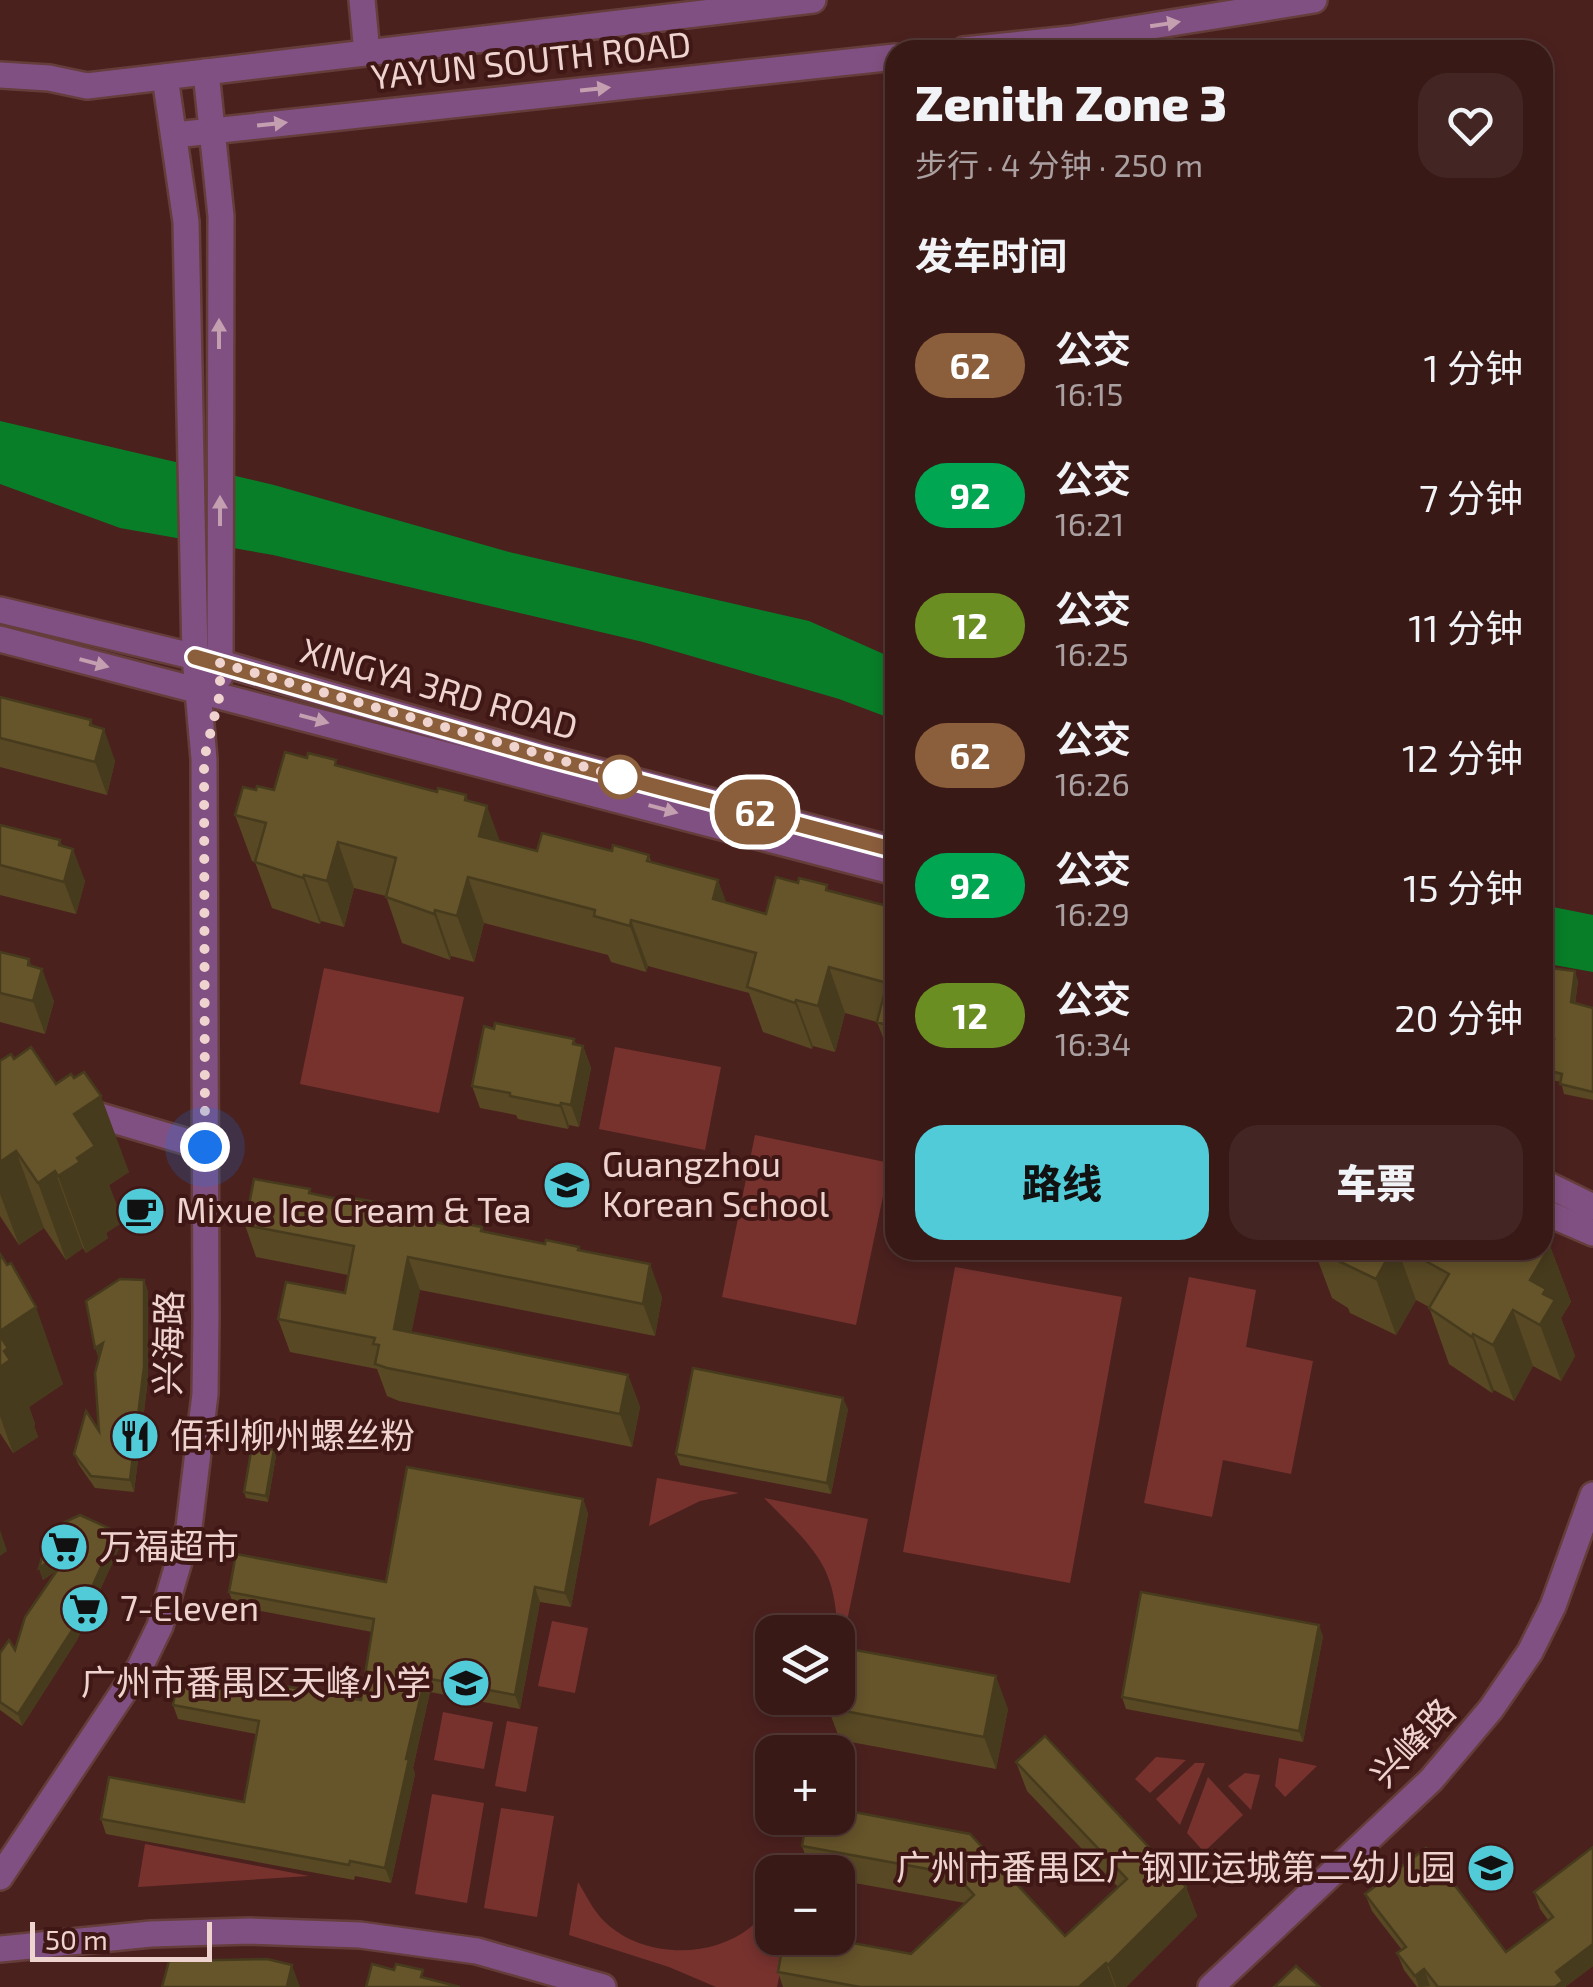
<!DOCTYPE html>
<html lang="zh">
<meta charset="utf-8">
<style>
:root{--surface:#381916;--page:#432623;--text:#f1f3f6;--muted:#aba0a1;--line:#523835;--accent:#52cbd9}
body{margin:0;font-family:"Exo 2","Noto Sans SC",sans-serif;background:var(--page);color:var(--text);height:100vh;display:flex;flex-direction:column;font-size:38px;white-space:nowrap}
*{box-sizing:border-box;margin:0}
p{font-size:32px;color:var(--muted)}
.icon{flex:none;width:55px;height:55px;fill:none;stroke:currentColor;stroke-width:2;stroke-linecap:round;stroke-linejoin:round}
.map{position:relative;flex:1;overflow:hidden}
.panel{position:absolute;left:885px;top:40px;width:668px;height:1220px;display:flex;flex-direction:column;background:var(--surface);border-radius:30px;box-shadow:0 5px 15px #0003,0 0 0 2px var(--line)}
.panel>*{flex:none}
.badge{padding:0 20px;border-radius:32px;font-size:35px;line-height:65px}
.fabs{position:absolute;left:755px;top:1615px;display:grid;gap:20px}
.fabs a{display:grid;place-items:center;width:100px;height:100px;border-radius:20px;background:var(--surface);box-shadow:0 5px 15px #0003,0 0 0 2px var(--line);font-size:50px}
.scale{position:absolute;left:30px;bottom:25px;width:182px;box-sizing:border-box;padding-left:10px;border:5px solid #efd3cf;border-top:0;font-size:28px;line-height:35px;white-space:nowrap;color:#efd3cf;-webkit-text-stroke:8px #3f1715;paint-order:stroke}
.you{position:absolute;width:50px;height:50px;margin:-25px;border:8px solid #fff;border-radius:50%;background:#1a73e8;box-shadow:0 0 0 15px #1a73e833}
.map>.badge{position:absolute;translate:-50% -50%;box-shadow:0 0 0 5px #fff}
h2{padding:0 30px;font-size:38px;line-height:90px}
.round{display:grid;place-items:center;flex:none;width:105px;height:105px;border-radius:30px;background:var(--page)}
.headline{display:flex;align-items:center;justify-content:space-between;height:170px;padding:0 30px}
h1{font-size:48px;font-weight:800;line-height:75px}
.action{display:flex;gap:20px;margin-top:auto;padding:20px 30px}
.action a{flex:1;height:115px;border-radius:30px;background:var(--accent);color:#111;font-size:40px;font-weight:800;line-height:115px;text-align:center}
.action a+a{background:var(--page);color:var(--text)}
ul{padding:0;list-style:none}
li{display:flex;align-items:center;gap:30px;height:130px;padding:0 30px}
li div{flex:1}
li b{display:block;font-size:38px}
li em{font-style:normal}
li .badge{min-width:110px;font-weight:700;text-align:center}
.map>svg:first-child{display:block}
.green{fill:#77322e}
.water{fill:#087e28}
.lines{fill:none;stroke-linecap:round;stroke-linejoin:round}
.minor-casing{stroke:#653d3a;stroke-width:30}
.minor{stroke:#815082;stroke-width:25}
.wall{fill:#584824}
.shaded-wall{fill:#473b1d}
.building{fill:#66542a;stroke:#473b1d;stroke-width:2.5}
.oneway{fill:#c39fb0}
.line-casing{stroke:#fff;stroke-width:22}
.line{stroke:#8b5e3c;stroke-width:15}
.walk{stroke:#efd3cf;stroke-width:10;stroke-dasharray:0 18}
.stop-dot{fill:#fff;stroke:#8b5e3c;stroke-width:5}
.labels{text-anchor:middle;stroke-width:8;stroke-linejoin:round;paint-order:stroke}
.street-label{font-size:35px;fill:#efd3cf;stroke:#3f1715}
.poi-label{font-size:35px;fill:#efd3cf;stroke:#3f1715;text-anchor:start}
</style>
<div class="map">
<svg width="1593" height="1987" viewBox="0 0 1593 1987">
<rect width="100%" height="100%" fill="#4b211e"/>
<g class="green">
<polygon points="324,968 464,997 439,1113 300,1084"/>
<polygon points="615,1047 721,1067 705,1150 599,1129"/>
<polygon points="755,1135 890,1163 856,1325 722,1297"/>
<polygon points="955,1267 1122,1297 1070,1583 903,1552"/>
<polygon points="1189,1277 1256,1290 1246,1347 1313,1361 1291,1474 1223,1460 1212,1517 1144,1503"/>
<polygon points="657,1478 739,1493 700,1501 649,1526"/>
<path d="M 764,1498 L 868,1519 L 839,1660 C 837,1569 827,1561 764,1498 Z"/>
<polygon points="552,1621 588,1628 575,1693 538,1686"/>
<polygon points="443,1712 493,1722 484,1769 434,1760"/>
<polygon points="507,1721 538,1727 526,1792 495,1786"/>
<polygon points="1156,1757 1186,1760 1150,1793 1135,1779"/>
<polygon points="1279,1758 1317,1766 1285,1797 1275,1786"/>
<polygon points="1195,1763 1205,1763 1180,1825 1156,1799"/>
<polygon points="1245,1773 1260,1775 1251,1810 1228,1786"/>
<polygon points="1208,1777 1243,1815 1204,1852 1187,1833"/>
<polygon points="432,1794 484,1803 467,1903 415,1894"/>
<polygon points="501,1808 554,1816 537,1917 484,1908"/>
<polygon points="145,1844 309,1876 138,1887"/>
<path d="M 578,1882 C 586,1895 594,1912 605,1922 C 642,1958 712,1960 752,1926 C 759,1920 766,1910 772,1902 L 772,1938 L 787,1938 L 777,1987 L 716,1987 L 669,1967 L 569,1935 Z"/>
</g>
<g class="water">
<polygon points="0,421 274,485 509,552 809,621 895,659 895,720 839,699 643,642 273,555 120,528 0,484"/>
<polygon points="1543,905 1593,915 1593,972 1543,963"/>
</g>
<g class="lines">
<g class="minor-casing">
<g id="minor">
<polyline points="362,0 367,53"/>
<polyline points="964,50 1071,39 1314,0"/>
<polyline points="206,72 221,216 220,676"/>
<polyline points="0,75 49,78 87,86 813,0"/>
<polyline points="175,135 895,57"/>
<polyline points="0,610 221,663 541,756 895,850"/>
<polyline points="0,639 895,872"/>
<polyline points="76,1109 205,1147"/>
<polyline points="1542,1182 1593,1207"/>
<polyline points="1542,1211 1593,1233"/>
<polyline points="0,1877 140,1667 160,1626 189,1527 205,1394 206,1318 204,759 195,657 186,222 165,77"/>
<polyline points="0,1949 151,1934 249,1931 360,1935 477,1951 603,1987"/>
<polyline points="1211,1987 1431,1780 1491,1709 1530,1652 1553,1606 1593,1495"/>
</g>
</g>
<use href="#minor" class="minor"/>
</g>
<g class="wall">
<polygon points="0,697 93,726 115,761 107,795 0,767"/>
<polygon points="338,766 468,801 500,841 537,851 612,851 649,855 651,862 727,903 766,914 829,891 895,908 895,1068 877,1022 845,1013 835,1052 813,1046 812,1049 763,1032 749,993 648,966 646,972 611,962 608,955 484,923 474,962 451,956 450,960 402,943 386,896 354,888 344,927 321,921 320,924 272,908 255,862 252,861 235,815 256,790 274,790"/>
<polygon points="0,825 62,846 85,881 76,914 0,895"/>
<polygon points="0,952 31,966 54,1001 45,1034 0,1022"/>
<polygon points="1542,967 1578,981 1575,1004 1593,1008 1593,1100 1564,1094 1561,1082 1551,1080 1547,1070 1552,1051 1542,1054"/>
<polygon points="494,1029 574,1039 576,1044 583,1046 591,1068 579,1127 569,1125 568,1129 518,1119 516,1115 480,1108 472,1086"/>
<polygon points="14,1059 56,1084 129,1172 109,1185 123,1222 106,1233 108,1238 86,1253 83,1248 66,1260 44,1228 19,1245 0,1216 0,1061"/>
<polygon points="310,1189 311,1194 410,1217 449,1225 482,1227 484,1232 545,1244 579,1247 581,1251 662,1297 655,1336 420,1290 411,1332 628,1375 640,1407 632,1447 399,1401 387,1396 377,1369 290,1352 278,1319 345,1293 348,1275 256,1257 245,1225"/>
<polygon points="1550,1246 1571,1302 1561,1318 1575,1356 1561,1381 1533,1366 1514,1401 1494,1390 1492,1393 1449,1364 1429,1307 1416,1300 1396,1335 1350,1313 1348,1308 1332,1298 1314,1250 1542,1250"/>
<polygon points="0,1254 63,1384 29,1407 35,1424 34,1426 38,1437 13,1453 0,1433"/>
<polygon points="144,1280 148,1292 148,1379 134,1492 95,1488 79,1465 74,1454 99,1431"/>
<polygon points="848,1409 831,1494 680,1465 676,1454"/>
<polygon points="276,1456 268,1502 246,1498 244,1492"/>
<polygon points="583,1499 588,1514 571,1607 540,1602 520,1709 430,1692 413,1768 415,1774 391,1883 355,1876 354,1880 106,1834 101,1819 244,1802 256,1734 178,1719 173,1705 361,1700 372,1632 234,1606 229,1592 386,1582"/>
<polygon points="117,1532 121,1544 77,1640 22,1726 0,1710 0,1653 15,1650 57,1570 43,1580 39,1568"/>
<polygon points="1323,1636 1303,1742 1126,1709 1122,1697"/>
<polygon points="828,1708 1008,1709 996,1769 840,1740"/>
<polygon points="1016,1762 1186,1887 1197,1916 1126,1987 783,1987 778,1972 911,1954 965,1903 838,1880 838,1872 811,1872 802,1846 838,1809 1065,1936 1118,1887 1027,1791"/>
<polygon points="1534,1892 1593,1966 1565,1987 1417,1987 1404,1970 1397,1953 1402,1950 1372,1911 1365,1894 1506,1952 1548,1920 1540,1909"/>
</g>
<g class="shaded-wall">
<polygon points="91,720 100,744 104,729 115,761 107,795 95,762 90,725"/>
<polygon points="466,795 480,833 487,806 504,852 496,882 465,800"/>
<polygon points="60,840 69,865 73,849 85,881 76,914 64,882 59,845"/>
<polygon points="338,842 354,888 344,927 327,881"/>
<polygon points="304,875 321,921 320,924 303,878"/>
<polygon points="468,877 484,923 474,962 457,916"/>
<polygon points="718,880 735,926 713,899"/>
<polygon points="435,910 451,956 450,960 434,914"/>
<polygon points="631,920 648,966 646,972 630,926"/>
<polygon points="29,959 38,983 42,969 54,1001 45,1034 33,1001 28,965"/>
<polygon points="829,967 845,1013 835,1052 818,1006"/>
<polygon points="1575,971 1578,981 1574,1012 1571,1002"/>
<polygon points="796,1000 813,1046 812,1049 795,1003"/>
<polygon points="574,1039 581,1057 583,1046 591,1068 579,1127 571,1105"/>
<polygon points="101,1096 129,1172 109,1185 123,1222 106,1233 108,1238 86,1253 58,1176 77,1158 74,1114"/>
<polygon points="561,1103 569,1125 568,1129 560,1106"/>
<polygon points="16,1151 44,1228 19,1245 0,1194 0,1162"/>
<polygon points="55,1171 83,1248 66,1260 38,1183"/>
<polygon points="1550,1246 1571,1302 1561,1318 1575,1356 1561,1381 1540,1325 1530,1280"/>
<polygon points="1392,1250 1398,1250 1416,1300 1396,1335 1376,1279"/>
<polygon points="408,1257 420,1290 406,1361 394,1329"/>
<polygon points="650,1264 662,1297 655,1336 643,1304"/>
<polygon points="144,1280 148,1292 148,1379 134,1492 130,1480"/>
<polygon points="36,1307 63,1384 29,1407 35,1424 34,1426 38,1437 13,1453 0,1416 0,1331"/>
<polygon points="1513,1310 1533,1366 1514,1401 1493,1345"/>
<polygon points="1473,1334 1494,1390 1492,1393 1472,1337"/>
<polygon points="103,1343 99,1360 95,1348"/>
<polygon points="628,1375 640,1407 632,1447 620,1414"/>
<polygon points="843,1398 848,1409 831,1494 827,1483"/>
<polygon points="274,1450 276,1456 268,1502 266,1496"/>
<polygon points="583,1499 588,1514 571,1607 565,1593"/>
<polygon points="0,1530 7,1551 0,1556"/>
<polygon points="117,1532 121,1544 77,1640 22,1726 18,1714"/>
<polygon points="76,1543 80,1554 43,1580 39,1568"/>
<polygon points="535,1587 540,1602 520,1709 515,1695"/>
<polygon points="1319,1625 1323,1636 1303,1742 1299,1731"/>
<polygon points="996,1676 1008,1709 996,1769 984,1737"/>
<polygon points="425,1678 430,1692 413,1768 415,1774 391,1883 385,1868 406,1759"/>
<polygon points="1186,1887 1197,1916 1126,1987 1116,1987 1108,1965"/>
<polygon points="1593,1944 1593,1966 1565,1987 1555,1987 1556,1972"/>
<polygon points="1106,1963 1115,1987 1079,1987"/>
<polygon points="292,1965 300,1987 287,1987"/>
<polygon points="1424,1969 1430,1986 1419,1987 1415,1976"/>
</g>
<g class="building">
<polygon points="0,697 91,720 90,725 104,729 95,762 0,738"/>
<polygon points="285,752 307,758 308,753 336,760 335,765 437,792 438,788 466,795 465,800 487,806 479,836 537,851 542,833 612,851 613,845 649,855 647,861 718,880 713,899 766,914 776,877 798,883 799,878 827,885 826,890 895,908 895,1028 877,1022 887,983 829,967 818,1006 796,1000 795,1003 747,987 756,953 631,920 630,926 594,916 595,910 468,877 457,916 435,910 434,914 386,897 396,858 338,842 327,881 304,875 303,878 255,862 266,823 235,815 243,787 256,790 257,786 274,790"/>
<polygon points="0,825 60,840 59,845 73,849 64,882 0,865"/>
<polygon points="0,952 29,959 28,965 42,969 33,1001 0,993"/>
<polygon points="1542,967 1575,971 1571,1002 1593,1008 1593,1092 1560,1084 1562,1074 1547,1070 1554,1040 1542,1044"/>
<polygon points="495,1023 574,1039 573,1044 583,1046 571,1105 561,1103 560,1106 510,1096 510,1093 472,1086 484,1026 494,1029"/>
<polygon points="31,1047 56,1084 71,1074 74,1078 84,1072 101,1096 74,1114 95,1146 77,1158 80,1162 58,1176 55,1171 38,1183 16,1151 0,1162 0,1061 11,1054 14,1059"/>
<polygon points="254,1179 310,1189 309,1193 347,1201 348,1197 407,1208 405,1216 449,1225 449,1221 482,1227 481,1231 545,1244 546,1240 579,1247 578,1250 650,1264 643,1304 408,1257 394,1329 628,1375 620,1414 387,1368 375,1364 379,1345 373,1344 375,1338 278,1319 286,1282 345,1293 354,1246 245,1225"/>
<polygon points="1542,1241 1550,1246 1530,1280 1546,1289 1543,1294 1555,1300 1540,1325 1513,1310 1493,1345 1473,1334 1472,1337 1429,1308 1449,1274 1406,1250 1542,1250"/>
<polygon points="1325,1250 1392,1250 1376,1279 1330,1257 1332,1254"/>
<polygon points="0,1254 7,1265 11,1263 36,1307 0,1331"/>
<polygon points="120,1279 144,1280 144,1367 130,1480 91,1476 74,1454 86,1411 99,1431 95,1373 103,1343 95,1348 86,1301"/>
<polygon points="0,1336 8,1348 4,1351 10,1360 0,1367"/>
<polygon points="693,1368 843,1398 827,1483 676,1454"/>
<polygon points="252,1446 274,1450 266,1496 244,1492"/>
<polygon points="407,1467 583,1499 565,1593 535,1587 515,1695 425,1678 406,1759 409,1759 385,1868 350,1861 349,1865 101,1819 109,1777 244,1802 259,1721 173,1705 180,1667 361,1700 374,1619 229,1592 236,1554 386,1582"/>
<polygon points="80,1515 117,1532 73,1629 18,1714 0,1702 0,1653 9,1640 15,1650 25,1617 76,1543 39,1568 50,1529"/>
<polygon points="1141,1592 1319,1625 1299,1731 1122,1697"/>
<polygon points="839,1647 996,1676 984,1737 828,1708 830,1698 838,1698 838,1657"/>
<polygon points="1045,1736 1186,1887 1108,1965 1106,1963 1079,1987 860,1987 778,1972 784,1938 826,1938 911,1954 974,1895 955,1874 802,1846 807,1818 838,1818 838,1809 970,1834 1065,1936 1127,1879 1016,1762"/>
<polygon points="1593,1847 1593,1944 1556,1972 1563,1981 1555,1987 1438,1987 1424,1969 1415,1976 1397,1953 1406,1947 1365,1894 1426,1848 1506,1952 1553,1917 1534,1892"/>
<polygon points="267,1959 292,1965 287,1986 291,1987 162,1987 169,1961"/>
<polygon points="372,1964 394,1970 396,1964 423,1970 421,1977 460,1987 366,1987"/>
<polygon points="1296,1966 1320,1987 1274,1987"/>
</g>
<defs><path id="oneway-solid" d="M-6-.8H1V-3.2L6.5 0L1 3.2V.8H-6Z" transform="scale(2.5)"/></defs>
<g class="oneway">
<use href="#oneway-solid" transform="translate(1165 24) rotate(-9)"/>
<use href="#oneway-solid" transform="translate(595 89) rotate(-6)"/>
<use href="#oneway-solid" transform="translate(272 124) rotate(-6)"/>
<use href="#oneway-solid" transform="translate(219 334) rotate(-90)"/>
<use href="#oneway-solid" transform="translate(220 511) rotate(-90)"/>
<use href="#oneway-solid" transform="translate(94 663) rotate(15)"/>
<use href="#oneway-solid" transform="translate(314 719) rotate(15)"/>
<use href="#oneway-solid" transform="translate(663 809) rotate(15)"/>
</g>
<g class="lines">
<g class="line-casing">
<polyline id="line" points="195,657 541,756 895,850"/>
</g>
<use href="#line" class="line"/>
<polyline class="walk" points="205,1147 204,759 220,694 220,663 620,777"/>
</g>
<defs>
<g id="school-disc" transform="scale(2.5)"><circle r="9.5" fill="#52cbd9" stroke="#3f1715"/><path d="M0-5L7-2L0 1L-7-2ZM-4 1L0 2.5L4 1V4Q0 6-4 4Z" fill="#111"/></g>
<g id="cafe-disc" transform="scale(2.5)"><circle r="9.5" fill="#52cbd9" stroke="#3f1715"/><path d="M-5.5-4.5H6V0H3Q3 3.5 0 3.5H-2.5Q-5.5 3.5-5.5 0ZM3-3.2v2h1.7v-2ZM-6 4.5H4V6H-6Z" fill="#111"/></g>
<g id="restaurant-disc" transform="scale(2.5)"><circle r="9.5" fill="#52cbd9" stroke="#3f1715"/><path d="M-5-6h1v4h1v-4h1v4h1v-4h1v5L-1.5 .5V6h-2V.5L-5-1ZM5-6V6H3V1.5H1.5Q1.5-4 5-6Z" fill="#111"/></g>
<g id="supermarket-disc" transform="scale(2.5)"><circle r="9.5" fill="#52cbd9" stroke="#3f1715"/><path d="M-6-5.5h2.5l.6 2H6L4.5 2H-2.5L-4.4-4H-6ZM-1.5 3.2a1.3 1.3 0 1 0 .1 0ZM3 3.2a1.3 1.3 0 1 0 .1 0Z" fill="#111"/></g>
</defs>
<g fill-rule="evenodd">
<use href="#school-disc" x="567" y="1185"/>
<use href="#cafe-disc" x="141" y="1211"/>
<use href="#restaurant-disc" x="135" y="1436"/>
<use href="#supermarket-disc" x="64" y="1547"/>
<use href="#supermarket-disc" x="85" y="1609"/>
<use href="#school-disc" x="466" y="1683"/>
<use href="#school-disc" x="1491" y="1868"/>
</g>
<circle class="stop-dot" cx="620" cy="777" r="20"/>
<g class="labels">
<g class="street-label">
<text transform="translate(531 61) rotate(-6)" y="12">YAYUN SOUTH ROAD</text>
<text transform="translate(439 689) rotate(16)" y="12">XINGYA 3RD ROAD</text>
<text transform="translate(169 1343) rotate(-89)" y="12">兴海路</text>
<text transform="translate(1413 1743) rotate(-47)" y="12">兴峰路</text>
</g>
<g class="poi-label">
<text x="602" y="1177">Guangzhou<tspan x="602" dy="40">Korean School</tspan></text>
<text x="176" y="1223">Mixue Ice Cream &amp; Tea</text>
<text x="170" y="1448">佰利柳州螺丝粉</text>
<text x="99" y="1559">万福超市</text>
<text x="120" y="1621">7-Eleven</text>
<text x="431" y="1695" text-anchor="end">广州市番禺区天峰小学</text>
<text x="1456" y="1880" text-anchor="end">广州市番禺区广钢亚运城第二幼儿园</text>
</g>
</g>
</svg>
<div class="fabs">
<a><svg class="icon" aria-label="layers" viewBox="0 0 24 24"><path d="M12 4l9 5-9 5-9-5zM3 14l9 5 9-5"/></svg></a>
<a>+</a>
<a>−</a>
</div>
<div class="scale">50 m</div>
<div class="you" style="left:205px;top:1147px"></div>
<b class="badge" style="left:755px;top:812px;background:#8b5e3c;color:#fff">62</b>
<section class="panel">
<div class="headline"><div><h1>Zenith Zone 3</h1><p>步行 · 4 分钟 · 250 m</p></div><a class="round"><svg class="icon" aria-label="heart" viewBox="0 0 24 24"><path d="M12 20l-8-8c-3-5 5-10 8-4 3-6 11-1 8 4z"/></svg></a></div>
<h2>发车时间</h2>
<ul>
<li><span class="badge" style="background:#8b5e3c;color:#fff">62</span><div><b>公交</b><p>16:15</p></div><em>1 分钟</em></li>
<li><span class="badge" style="background:#00a651;color:#fff">92</span><div><b>公交</b><p>16:21</p></div><em>7 分钟</em></li>
<li><span class="badge" style="background:#6b8e23;color:#fff">12</span><div><b>公交</b><p>16:25</p></div><em>11 分钟</em></li>
<li><span class="badge" style="background:#8b5e3c;color:#fff">62</span><div><b>公交</b><p>16:26</p></div><em>12 分钟</em></li>
<li><span class="badge" style="background:#00a651;color:#fff">92</span><div><b>公交</b><p>16:29</p></div><em>15 分钟</em></li>
<li><span class="badge" style="background:#6b8e23;color:#fff">12</span><div><b>公交</b><p>16:34</p></div><em>20 分钟</em></li>
</ul>
<div class="action"><a>路线</a><a>车票</a></div>
</section>
</div>
